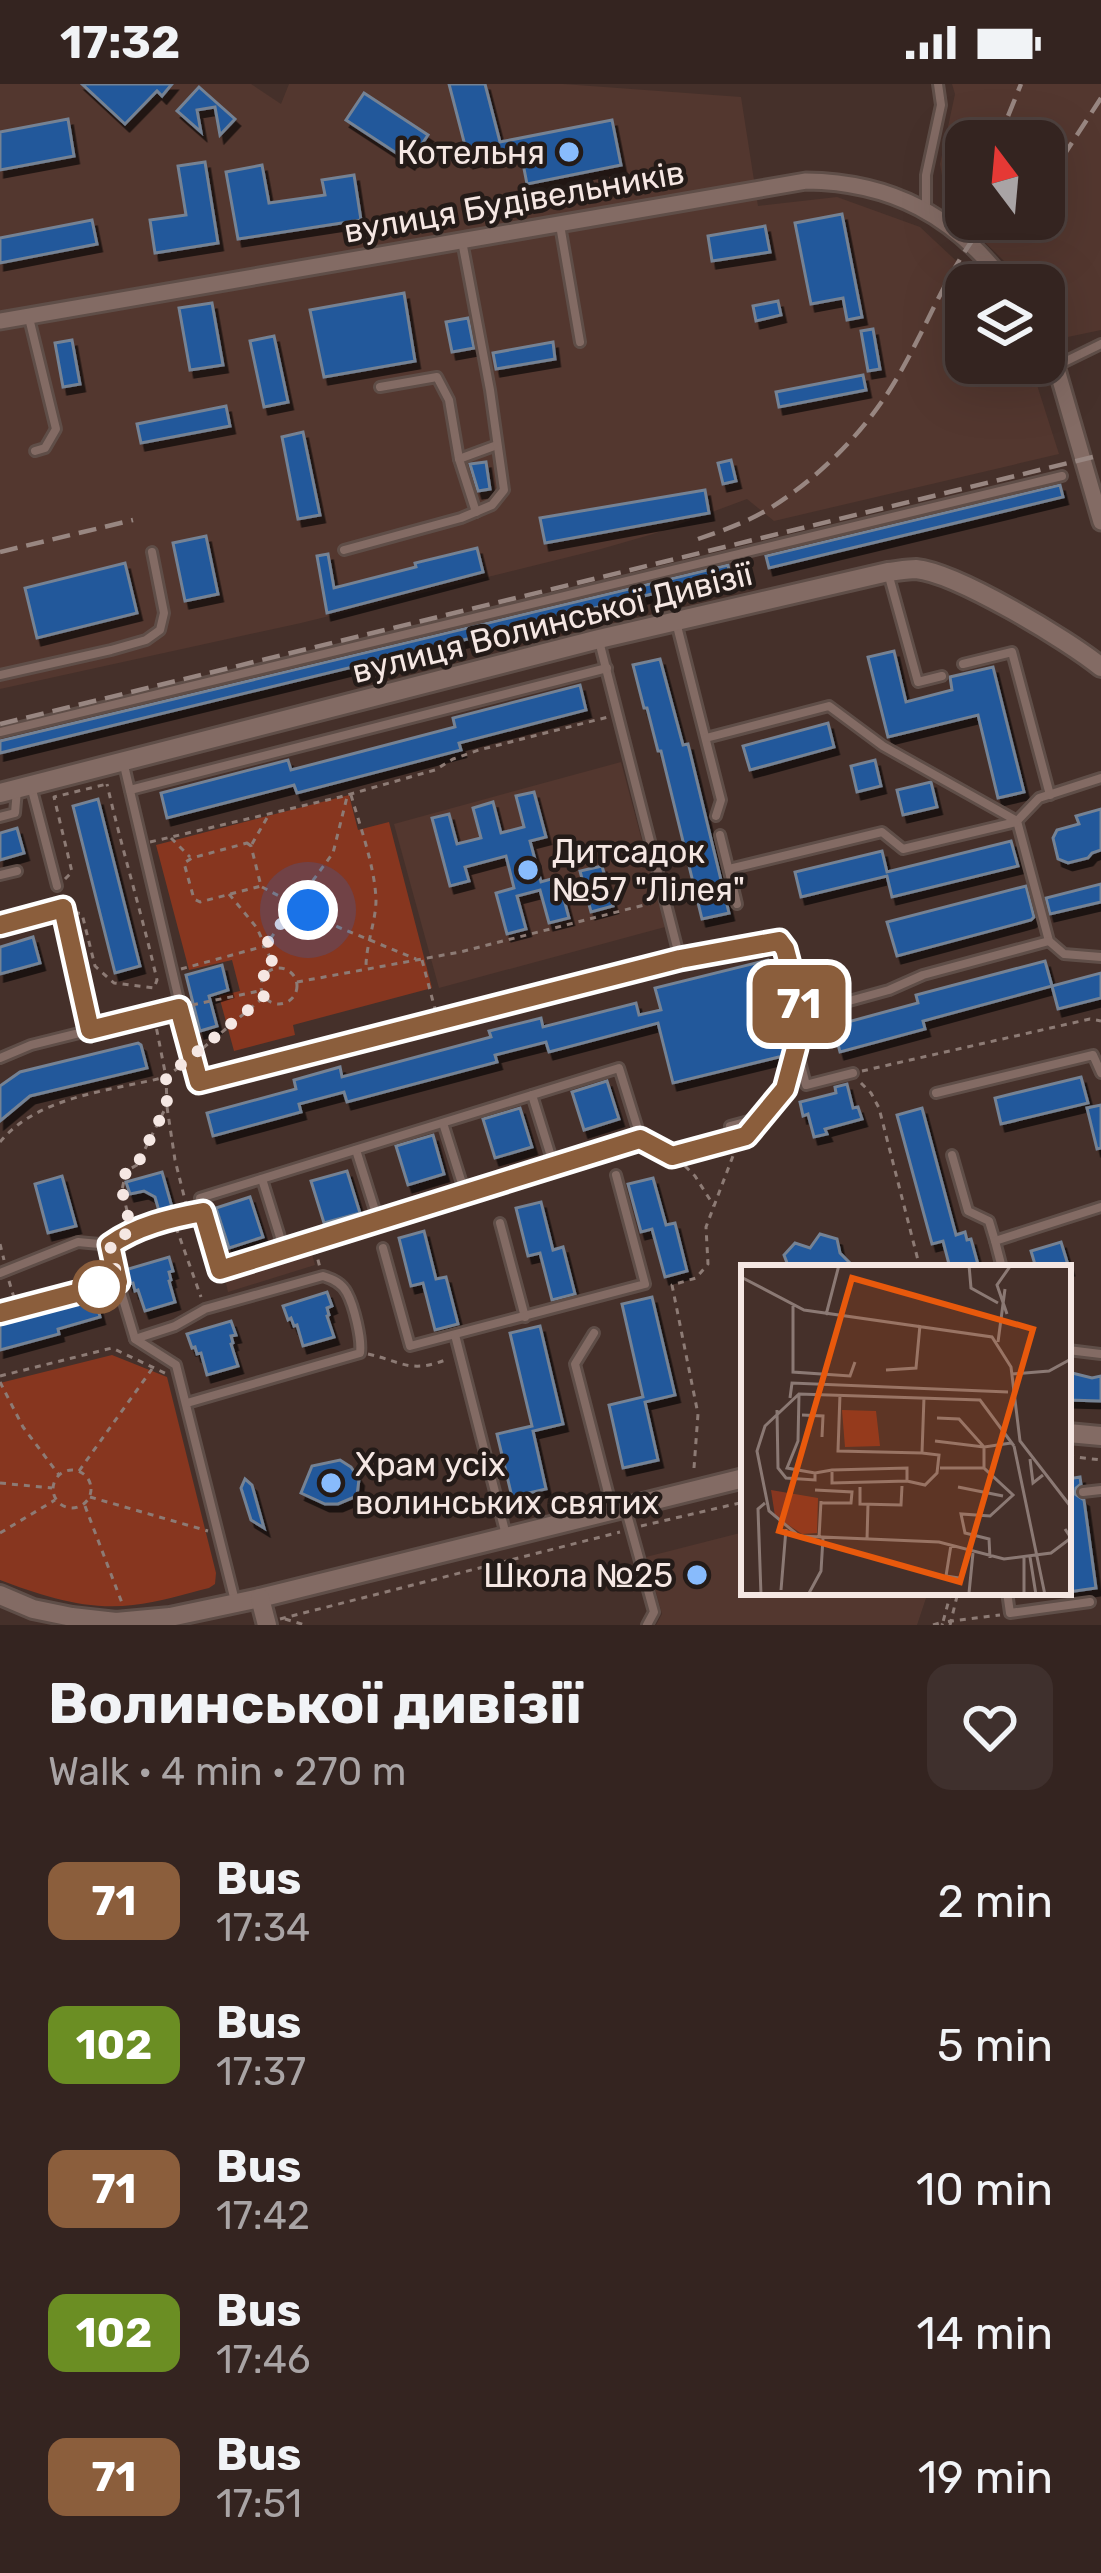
<!DOCTYPE html>
<meta charset="utf-8">
<style>
:root{--surface:#342420;--page:#3f302d;--text:#f1f3f6;--muted:#a9a4a5;--line:#4e413e}
body{margin:0;font-family:Rubik,sans-serif;background:var(--page);color:var(--text);height:100vh;display:flex;flex-direction:column;font-size:45px;white-space:nowrap}
*{box-sizing:border-box;margin:0}
p{font-size:39px;color:var(--muted)}
.icon{flex:none;width:66px;height:66px;fill:none;stroke:currentColor;stroke-width:2;stroke-linecap:round;stroke-linejoin:round}
.map{position:relative;height:1541px;overflow:hidden}
.drawer{display:flex;flex-direction:column;background:var(--surface);flex:1}
.drawer>*{flex:none}
.badge{padding:0 24px;border-radius:18px;font-size:42px;line-height:78px}
.needle{width:78px;rotate:344deg}
.buttons{position:absolute;left:945px;top:36px;display:grid;gap:24px}
.buttons a{display:grid;place-items:center;width:120px;height:120px;border-radius:24px;background:var(--surface);box-shadow:0 12px 48px #0002,0 0 0 3px var(--line);font-size:60px}
.you{position:absolute;width:60px;height:60px;margin:-30px;border:9px solid #fff;border-radius:50%;background:#1a73e8;box-shadow:0 0 0 18px #1a73e833}
.map>.badge{position:absolute;translate:-50% -50%;box-shadow:0 0 0 6px #fff}
.round{display:grid;place-items:center;flex:none;width:126px;height:126px;border-radius:24px;background:var(--page)}
.summary{display:flex;align-items:center;justify-content:space-between;height:204px;padding:0 48px}
h1{font-size:57px;font-weight:700;line-height:90px}
ul{padding:0;list-style:none}
li{display:flex;align-items:center;gap:36px;height:144px;padding:0 48px}
li div{flex:1}
li b{display:block;font-size:45px}
li em{font-style:normal}
li .badge{min-width:132px;font-weight:700;text-align:center}
.status{display:flex;justify-content:space-between;align-items:center;height:84px;padding:0 60px;background:var(--surface);direction:ltr}
.status svg{height:33px;fill:currentColor}
.map>svg:first-child{display:block}
.built{fill:#53372f;fill-rule:evenodd}
.green{fill:#87361f}
.building{fill:#20589b;stroke:#748294;stroke-width:3;filter:url(#shadow)}
.lines{fill:none;stroke-linecap:round;stroke-linejoin:round}
.service-casing{stroke:#5f4e48;stroke-width:14}
.minor-casing{stroke:#5f4e48;stroke-width:21}
.tertiary-casing{stroke:#5f4e48;stroke-width:24}
.path{stroke:#8d7b75;stroke-width:3;stroke-dasharray:6 6;stroke-linecap:butt}
.service{stroke:#836b64;stroke-width:8}
.minor{stroke:#836b64;stroke-width:15}
.tertiary{stroke:#836b64;stroke-width:18}
.rail{stroke:#988681;stroke-width:4.5;stroke-dasharray:18 9;stroke-linecap:butt}
.line-casing{stroke:#fff;stroke-width:27}
.line{stroke:#8b5e3c;stroke-width:18}
.walk{stroke:#f5e7e3;stroke-width:12;stroke-dasharray:0 21.6}
.poi-dot{fill:#88bbfc;stroke:#241b18;stroke-width:4.5}
.stop-dot{fill:#fff;stroke:#8b5e3c;stroke-width:6}
.labels{text-anchor:middle;stroke-width:9;stroke-linejoin:round;paint-order:stroke}
.poi-label{font-size:33px;fill:#f5e7e3;stroke:#241b18;text-anchor:end}
.street-label{font-size:33px;fill:#f5e7e3;stroke:#241b18}
.inset-road{fill:none;stroke:#8b7974;stroke-width:3}
.view{fill:#e8590c;fill-opacity:0.15;stroke:#e8590c;stroke-width:6}
.inset-edge{fill:none;stroke:#f5e7e3;stroke-width:6}
</style>
<div class="status"><b>17:32</b><svg viewBox="0 0 49 12"><path d="M0 12V9h3v3zM5 12V6h3v6zM10 12V3h3v9zM15 12V0h3v12zM26 1h20v11H26zM47 4h2v5h-2z"/></svg></div>
<div class="map">
<svg width="1101" height="1541" viewBox="0 0 1101 1541">
<defs>
<filter id="shadow"><feDropShadow dx="4.5" dy="7" stdDeviation="0" flood-color="#0009"/></filter>
</defs>
<rect width="100%" height="100%" fill="#45302a"/>
<g class="built">
<polygon points="0,0 251,0 281,20 289,0 563,0 741,13 758,122 837,113 920,143 982,201 966,201 966,279 1030,279 1059,370 774,437 747,415 653,450 601,465 301,539 0,605"/>
<path d="M 952,0 L 1101,0 L 1101,246 L 1063,254 L 1044,229 L 1044,201 L 1023,201 L 1004,177 L 947,121 L 940,80 L 955,10 ZM 1044,57 L 1044,135 L 966,135 L 966,57 Z"/>
<polygon points="621,678 665,843 439,904 394,740"/>
<polygon points="312,1170 315,1181 228,1208 225,1195"/>
<polygon points="744,1448 744,1508 928,1508 917,1541 656,1541 662,1530 646,1473"/>
</g>
<g class="green">
<polygon points="349,711 358,746 389,738 432,904 293,941 295,951 234,967 219,912 240,907 232,876 189,886 156,761"/>
<path d="M 112,1271 L 167,1293 L 216,1489 L 215,1500 L 209,1504 C 185,1510 159,1518 133,1521 C 88,1527 42,1512 0,1496 L 0,1299 Z"/>
</g>
<g class="building">
<polygon points="82,0 172,0 162,12 157,7 125,40"/>
<polygon points="449,0 485,0 500,58 612,36 621,81 527,100 520,64 469,77"/>
<polygon points="199,3 235,35 220,51 215,23 197,26 201,48 177,27"/>
<polygon points="364,9 428,51 410,78 346,36"/>
<polygon points="68,35 74,72 0,86 0,48"/>
<polygon points="205,78 218,159 155,169 150,136 186,131 178,82"/>
<polygon points="262,81 269,119 325,111 322,96 354,91 361,136 238,155 226,88"/>
<polygon points="842,130 862,233 847,236 843,214 811,220 795,139"/>
<polygon points="92,136 97,160 0,179 0,154"/>
<polygon points="765,142 770,168 712,177 708,152"/>
<polygon points="404,209 415,277 324,293 310,226"/>
<polygon points="778,217 781,231 756,237 753,222"/>
<polygon points="212,219 223,281 190,286 179,224"/>
<polygon points="468,234 474,264 452,268 446,238"/>
<polygon points="873,245 880,285 868,287 861,247"/>
<polygon points="274,252 288,318 264,323 250,257"/>
<polygon points="72,256 80,300 63,303 55,259"/>
<polygon points="553,258 555,275 496,285 493,269"/>
<polygon points="863,291 866,306 779,323 776,308"/>
<polygon points="226,322 230,342 141,359 137,340"/>
<polygon points="303,348 320,431 298,435 282,353"/>
<polygon points="731,376 736,397 723,400 718,379"/>
<polygon points="486,378 490,405 478,407 470,380"/>
<polygon points="1060,401 1063,413 769,484 766,472"/>
<polygon points="705,406 709,429 545,459 540,434"/>
<polygon points="206,452 218,510 185,517 173,459"/>
<polygon points="477,464 483,488 327,529 317,472 328,470 334,504 416,483 415,479"/>
<polygon points="125,479 137,529 37,554 25,504"/>
<polygon points="728,481 730,491 0,669 0,657"/>
<polygon points="894,567 906,618 952,606 950,593 993,583 1024,708 998,714 978,631 888,653 868,573"/>
<polygon points="660,575 683,661 688,660 729,829 702,835 661,667 658,667 647,624 644,624 633,581"/>
<polygon points="580,601 586,626 459,659 461,666 297,709 294,701 167,734 161,709 288,676 291,686 352,670 455,643 453,634"/>
<polygon points="828,639 834,663 750,686 743,662"/>
<polygon points="875,676 881,702 857,708 851,682"/>
<polygon points="931,698 937,723 903,731 897,706"/>
<polygon points="534,708 546,753 530,757 541,798 558,793 569,834 549,839 540,806 517,812 526,845 507,850 496,809 514,804 506,772 465,783 469,797 450,802 432,734 449,730 457,760 481,754 473,724 493,718 501,749 524,743 516,712"/>
<polygon points="98,715 140,882 115,889 73,722"/>
<polygon points="1101,725 1101,766 1092,769 1088,774 1068,779 1058,775 1053,754 1057,746 1079,740 1076,732"/>
<polygon points="17,744 24,769 0,776 0,749"/>
<polygon points="1011,757 1018,782 892,813 887,792 801,813 795,788 882,767 887,788"/>
<polygon points="602,782 613,822 591,828 580,787"/>
<polygon points="1101,800 1101,818 1050,830 1046,814"/>
<polygon points="1026,802 1034,833 1031,836 897,872 887,838"/>
<polygon points="33,853 40,879 0,890 0,863"/>
<polygon points="768,876 789,962 787,971 673,999 658,939 549,968 546,958 495,971 497,978 347,1018 344,1008 299,1020 301,1028 213,1052 207,1029 296,1005 294,996 340,983 342,993 491,953 489,947 541,934 543,943 636,919 639,931 661,926 655,904"/>
<polygon points="1045,877 1052,902 923,937 925,945 840,968 833,942 918,919 916,911"/>
<polygon points="222,881 228,906 209,912 217,942 200,947 186,891"/>
<polygon points="1101,889 1101,914 1058,925 1052,902"/>
<polygon points="138,959 141,961 147,984 30,1012 0,1037 0,1002 20,988"/>
<polygon points="1081,993 1088,1019 1001,1040 995,1014"/>
<polygon points="607,997 619,1035 584,1046 572,1008"/>
<polygon points="847,1000 853,1024 858,1023 862,1035 825,1045 827,1050 814,1053 808,1030 803,1032 800,1018 836,1009 835,1003"/>
<polygon points="1101,1021 1101,1064 1097,1065 1087,1024"/>
<polygon points="520,1024 532,1063 495,1074 483,1035"/>
<polygon points="922,1024 956,1151 965,1148 967,1156 971,1155 979,1184 950,1184 943,1157 932,1160 897,1031"/>
<polygon points="433,1051 444,1090 408,1101 396,1062"/>
<polygon points="347,1087 360,1129 324,1139 311,1097"/>
<polygon points="162,1088 172,1123 159,1127 155,1113 144,1107 130,1110 126,1098"/>
<polygon points="62,1092 76,1142 48,1149 35,1100"/>
<polygon points="653,1094 666,1141 675,1139 687,1187 665,1193 652,1145 641,1148 628,1100"/>
<polygon points="250,1113 263,1153 229,1164 216,1124"/>
<polygon points="541,1118 553,1166 563,1163 575,1210 552,1216 540,1169 528,1172 516,1124"/>
<polygon points="424,1147 436,1195 446,1193 458,1240 435,1246 423,1199 411,1202 399,1154"/>
<polygon points="820,1150 837,1155 840,1169 855,1184 789,1184 784,1171 795,1159 810,1164"/>
<polygon points="1061,1158 1069,1184 1036,1184 1031,1167"/>
<polygon points="169,1173 173,1187 169,1188 171,1196 169,1197 175,1218 145,1227 138,1206 135,1207 133,1199 129,1200 125,1186"/>
<polygon points="327,1208 332,1222 327,1224 329,1231 327,1232 334,1253 303,1262 297,1241 294,1242 291,1234 288,1236 283,1222"/>
<polygon points="95,1213 100,1233 58,1245 59,1250 0,1266 0,1240"/>
<polygon points="652,1213 675,1311 645,1318 658,1376 623,1384 609,1321 643,1313 622,1220"/>
<polygon points="231,1237 236,1251 231,1252 233,1259 231,1260 238,1282 207,1291 201,1269 197,1270 195,1263 192,1264 187,1250"/>
<polygon points="540,1242 563,1340 533,1347 546,1405 512,1413 497,1350 532,1342 510,1249"/>
<polygon points="1068,1288 1092,1294 1101,1292 1101,1317 1068,1316"/>
<polygon points="340,1376 351,1383 359,1395 357,1412 338,1420 325,1420 301,1409 312,1382"/>
<polygon points="1080,1393 1081,1400 1076,1404 1075,1410 1084,1416 1096,1504 1068,1508 1068,1395"/>
<polygon points="245,1395 252,1401 264,1444 251,1436 241,1404"/>
</g>
<g class="lines">
<g class="service-casing">
<g id="service">
<polyline points="926,126 926,91 941,21 938,0"/>
<polyline points="560,141 580,258"/>
<polyline points="29,234 56,345 45,364 35,367"/>
<polyline points="1056,282 1101,260"/>
<polyline points="380,303 437,293 449,316 459,375 476,428"/>
<polyline points="459,375 497,361"/>
<polyline points="344,466 461,434 492,421 504,406 490,306 462,157"/>
<polyline points="888,489 918,598 942,592"/>
<polyline points="676,538 721,716 716,732"/>
<polyline points="963,580 1012,568 1050,711"/>
<polyline points="0,591 111,566 146,556 160,546 164,529 152,468"/>
<polyline points="0,648 1062,392"/>
<polyline points="706,654 829,622 883,662 1017,737"/>
<polyline points="123,677 198,997 680,875 599,557"/>
<polyline points="1101,694 1039,714 1017,737 1049,857 1064,870 1101,873"/>
<polyline points="31,702 57,802"/>
<polyline points="130,706 607,584"/>
<polyline points="0,733 15,729 17,706"/>
<polyline points="720,751 737,820"/>
<polyline points="729,785 882,748 903,765 1016,738"/>
<polyline points="0,791 17,787"/>
<polyline points="0,840 63,824 90,946"/>
<polyline points="802,930 889,906 923,891 1049,857"/>
<polyline points="797,966 806,1001 853,989"/>
<polyline points="0,974 31,961 180,924"/>
<polyline points="936,1009 1093,971 1101,989"/>
<polyline points="532,1011 554,1082"/>
<polyline points="443,1039 465,1109"/>
<polyline points="730,1042 760,1034"/>
<polyline points="641,1055 672,1072 746,1052 785,1005 797,965 802,930 785,865 779,858 680,875"/>
<polyline points="356,1066 378,1136"/>
<polyline points="952,1071 968,1127 989,1137 995,1157"/>
<polyline points="262,1095 284,1166"/>
<polyline points="500,1139 525,1233"/>
<polyline points="110,1161 131,1146 203,1128 200,1114 619,984 641,1055 220,1186 203,1128"/>
<polyline points="383,1164 410,1262 645,1200 616,1091"/>
<polyline points="1002,1184 995,1157 1101,1123"/>
<polyline points="0,1189 78,1158 110,1161 118,1198 0,1229"/>
<polyline points="118,1198 135,1255 176,1281 235,1517"/>
<polyline points="594,1249 575,1280 612,1424"/>
<polyline points="455,1251 506,1451"/>
<path d="M 135,1255 L 175,1242 L 205,1225 L 323,1192 C 333,1195 342,1199 347,1209 C 354,1222 362,1255 360,1269 L 187,1319"/>
<polyline points="1068,1266 1101,1270"/>
<polyline points="1083,1408 1101,1406"/>
<polyline points="625,1423 654,1528 647,1541"/>
<polyline points="1007,1508 1010,1529 1090,1518"/>
</g>
</g>
<g class="minor-casing">
<g id="minor">
<path d="M 0,237 L 806,97 C 892,98 955,132 1007,201"/>
<polyline points="1044,254 1056,282 1101,438"/>
</g>
</g>
<g class="tertiary-casing">
<g id="tertiary">
<path d="M 0,709 L 599,555 L 888,488 C 897,487 908,485 916,485 C 957,489 1068,556 1101,583"/>
<polyline points="1068,1349 1101,1352"/>
<polyline points="0,1511 33,1525 72,1533 116,1538 170,1533 260,1514 744,1394"/>
<polyline points="260,1514 267,1541"/>
</g>
</g>
<g class="path">
<path d="M 351,711 C 360,742 375,783 376,816 C 376,837 366,860 366,883"/>
<polyline points="171,754 190,773"/>
<polyline points="150,758 340,713 435,686 453,675 479,666 608,633"/>
<polygon points="247,759 251,762 261,802 200,818 194,815 184,779 192,774"/>
<polyline points="252,760 268,732"/>
<polyline points="65,795 72,788 54,713 107,700"/>
<polyline points="262,803 338,843 416,875"/>
<polyline points="229,810 257,844 274,882"/>
<polyline points="295,822 300,853"/>
<path d="M 74,828 L 82,830 L 95,882 L 114,899 L 154,904 L 157,896 C 142,830 122,766 107,700"/>
<polyline points="422,876 435,925"/>
<circle cx="279" cy="902" r="18"/>
<polyline points="181,885 265,862 333,769 347,713"/>
<polyline points="297,898 460,868 652,819"/>
<polyline points="192,921 259,907"/>
<polyline points="203,964 264,913"/>
<polyline points="862,987 1090,935 1101,937"/>
<polyline points="861,999 871,1009 879,1024 920,1184"/>
<polyline points="167,1023 175,1076 186,1120"/>
<path d="M 0,1058 C 38,1012 110,1007 166,993 L 182,981"/>
<polyline points="685,1082 695,1092 714,1122"/>
<polyline points="130,1139 122,1106 126,1087 137,1081 167,1021 166,993 156,942"/>
<polyline points="176,1143 201,1213"/>
<polyline points="0,1160 4,1176"/>
<polyline points="315,1164 320,1184"/>
<polyline points="9,1197 15,1217"/>
<path d="M 368,1270 C 403,1278 410,1290 448,1275"/>
<polyline points="0,1292 112,1264 169,1291"/>
<polyline points="0,1298 23,1343 59,1391"/>
<polyline points="1068,1372 1101,1376"/>
<polyline points="694,1384 698,1330 672,1201 696,1194 708,1180 706,1143 736,1064"/>
<circle cx="72" cy="1405" r="19"/>
<polyline points="79,1387 152,1285"/>
<polyline points="0,1399 52,1404"/>
<polyline points="90,1413 208,1447"/>
<polyline points="85,1422 122,1519"/>
<polyline points="641,1442 744,1418"/>
<polyline points="0,1449 55,1416"/>
<polyline points="951,1508 943,1538 1000,1531"/>
<polyline points="280,1535 620,1448"/>
<polyline points="285,1535 305,1541"/>
<polyline points="933,1541 943,1538 942,1541"/>
<polyline points="950,1541 958,1508"/>
</g>
<use href="#service" class="service"/>
<use href="#minor" class="minor"/>
<use href="#tertiary" class="tertiary"/>
<g class="rail">
<polyline points="998,57 1021,0"/>
<polyline points="1044,94 1064,71 1101,14"/>
<path d="M 698,455 C 721,447 745,439 767,426 C 821,393 870,343 901,287 C 930,236 950,180 989,135"/>
<polyline points="0,468 133,436"/>
<polyline points="0,640 1101,371"/>
</g>
</g>
<g class="lines">
<g class="line-casing">
<path id="line" d="M 0,841 L 63,824 L 90,946 L 179,924 L 199,998 L 680,875 L 779,857 L 785,865 L 802,930 L 796,964 L 785,1005 L 746,1052 L 672,1072 L 640,1055 L 220,1186 L 203,1128 C 170,1134 137,1142 110,1161 L 118,1198 L 0,1229"/>
</g>
<use href="#line" class="line"/>
<path class="walk" d="M 99,1203 L 94,1204 L 118,1198 L 110,1161 L 131,1146 L 122,1106 L 126,1087 L 137,1081 L 167,1021 L 166,993 L 264,913 C 258,901 261,888 275,884 L 265,862 L 295,820 L 308,826"/>
</g>
<g class="poi-dot">
<circle cx="569" cy="68" r="12"/>
<circle cx="528" cy="786" r="12"/>
<circle cx="331" cy="1399" r="12"/>
<circle cx="697" cy="1491" r="12"/>
</g>
<circle class="stop-dot" cx="99" cy="1203" r="24"/>
<g class="labels">
<g class="poi-label">
<text x="545" y="80">Котельня</text>
<text x="552" y="779" text-anchor="start">Дитсадок<tspan x="552" dy="38">№57 "Лілея"</tspan></text>
<text x="355" y="1392" text-anchor="start">Храм усіх<tspan x="355" dy="38">волинських святих</tspan></text>
<text x="673" y="1503">Школа №25</text>
</g>
<g class="street-label">
<text transform="translate(514 117) rotate(-10)" y="12">вулиця Будівельників</text>
<text transform="translate(552 538) rotate(-14)" y="12">вулиця Волинської Дивізії</text>
</g>
</g>
<g transform="translate(741 1181)">
<rect width="330" height="330" fill="#45302a"/>
<path d="M 101,145 L 135,146 L 139,181 L 104,182 ZM 30,225 L 77,233 L 76,268 L 61,269 L 34,251 Z" fill="#87361f"/>
<path class="inset-road" d="M 228,0 L 230,23 L 257,38M 0,12 L 63,45 L 251,72 L 270,102 L 279,176 L 330,242M 52,41 L 52,107 L 109,111 L 114,97M 266,49 L 256,20 L 270,0M 85,50 L 98,0M 257,77 L 264,24M 145,105 L 175,103 L 179,60M 271,109 L 308,106 L 330,94M 99,129 L 97,186 L 181,188 L 183,132M 49,133 L 51,118 L 267,127M 36,145 L 37,203 L 45,213 L 74,215 L 74,208 L 46,203 L 57,176 L 58,129M 61,150 L 82,151 L 81,172M 196,153 L 218,154 L 243,182M 194,176 L 243,182M 273,181 L 239,135 L 58,129 L 24,161 L 16,186 L 28,246 L 58,271 L 198,277 L 263,294 L 310,288 L 330,273 L 324,264M 273,181 L 304,330M 289,194 L 292,218 L 302,210M 199,203 L 243,203M 74,208 L 91,205 L 166,203 L 166,216 L 91,218 L 91,207M 166,216 L 184,220 L 196,208 L 198,190 L 181,188M 119,222 L 119,239 L 160,240 L 161,221M 217,222 L 262,231M 74,225 L 111,227 L 110,238 L 80,238M 78,273 L 80,236M 126,275 L 127,239M 210,280 L 205,311 L 218,313M 289,292 L 295,330M 249,293 L 248,274 L 224,268 L 220,249 L 249,251 L 272,230 L 243,203 L 243,182 L 270,178M 283,293 L 283,330M 40,325 L 45,264M 228,328 L 232,288M 20,330 L 17,244 L 24,238M 67,330 L 80,306 L 82,273"/>
<path class="view" d="M 111,13 L 292,64 L 219,317 L 38,266 Z"/>
<rect width="330" height="330" class="inset-edge"/>
</g>
</svg>
<div class="buttons">
<a><svg class="needle" viewBox="-14 -14 28 28"><path d="M0-13l5 13h-10z" fill="#e53935"/><path d="M0 13l5-13h-10z" fill="#a9a4a5"/></svg></a>
<a><svg class="icon" aria-label="layers" viewBox="0 0 24 24"><path d="M12 4l9 5-9 5-9-5zM3 14l9 5 9-5"/></svg></a>
</div>
<div class="you" style="left:308px;top:826px"></div>
<b class="badge" style="left:799px;top:920px;background:#8b5e3c;color:#fff">71</b>
</div>
<section class="drawer">
<div class="summary"><div><h1>Волинської дивізії</h1><p>Walk · 4 min · 270 m</p></div><a class="round"><svg class="icon" aria-label="heart" viewBox="0 0 24 24"><path d="M12 20l-8-8c-3-5 5-10 8-4 3-6 11-1 8 4z"/></svg></a></div>
<ul>
<li><span class="badge" style="background:#8b5e3c;color:#fff">71</span><div><b>Bus</b><p>17:34</p></div><em>2 min</em></li>
<li><span class="badge" style="background:#6b8e23;color:#fff">102</span><div><b>Bus</b><p>17:37</p></div><em>5 min</em></li>
<li><span class="badge" style="background:#8b5e3c;color:#fff">71</span><div><b>Bus</b><p>17:42</p></div><em>10 min</em></li>
<li><span class="badge" style="background:#6b8e23;color:#fff">102</span><div><b>Bus</b><p>17:46</p></div><em>14 min</em></li>
<li><span class="badge" style="background:#8b5e3c;color:#fff">71</span><div><b>Bus</b><p>17:51</p></div><em>19 min</em></li>
</ul>
</section>
